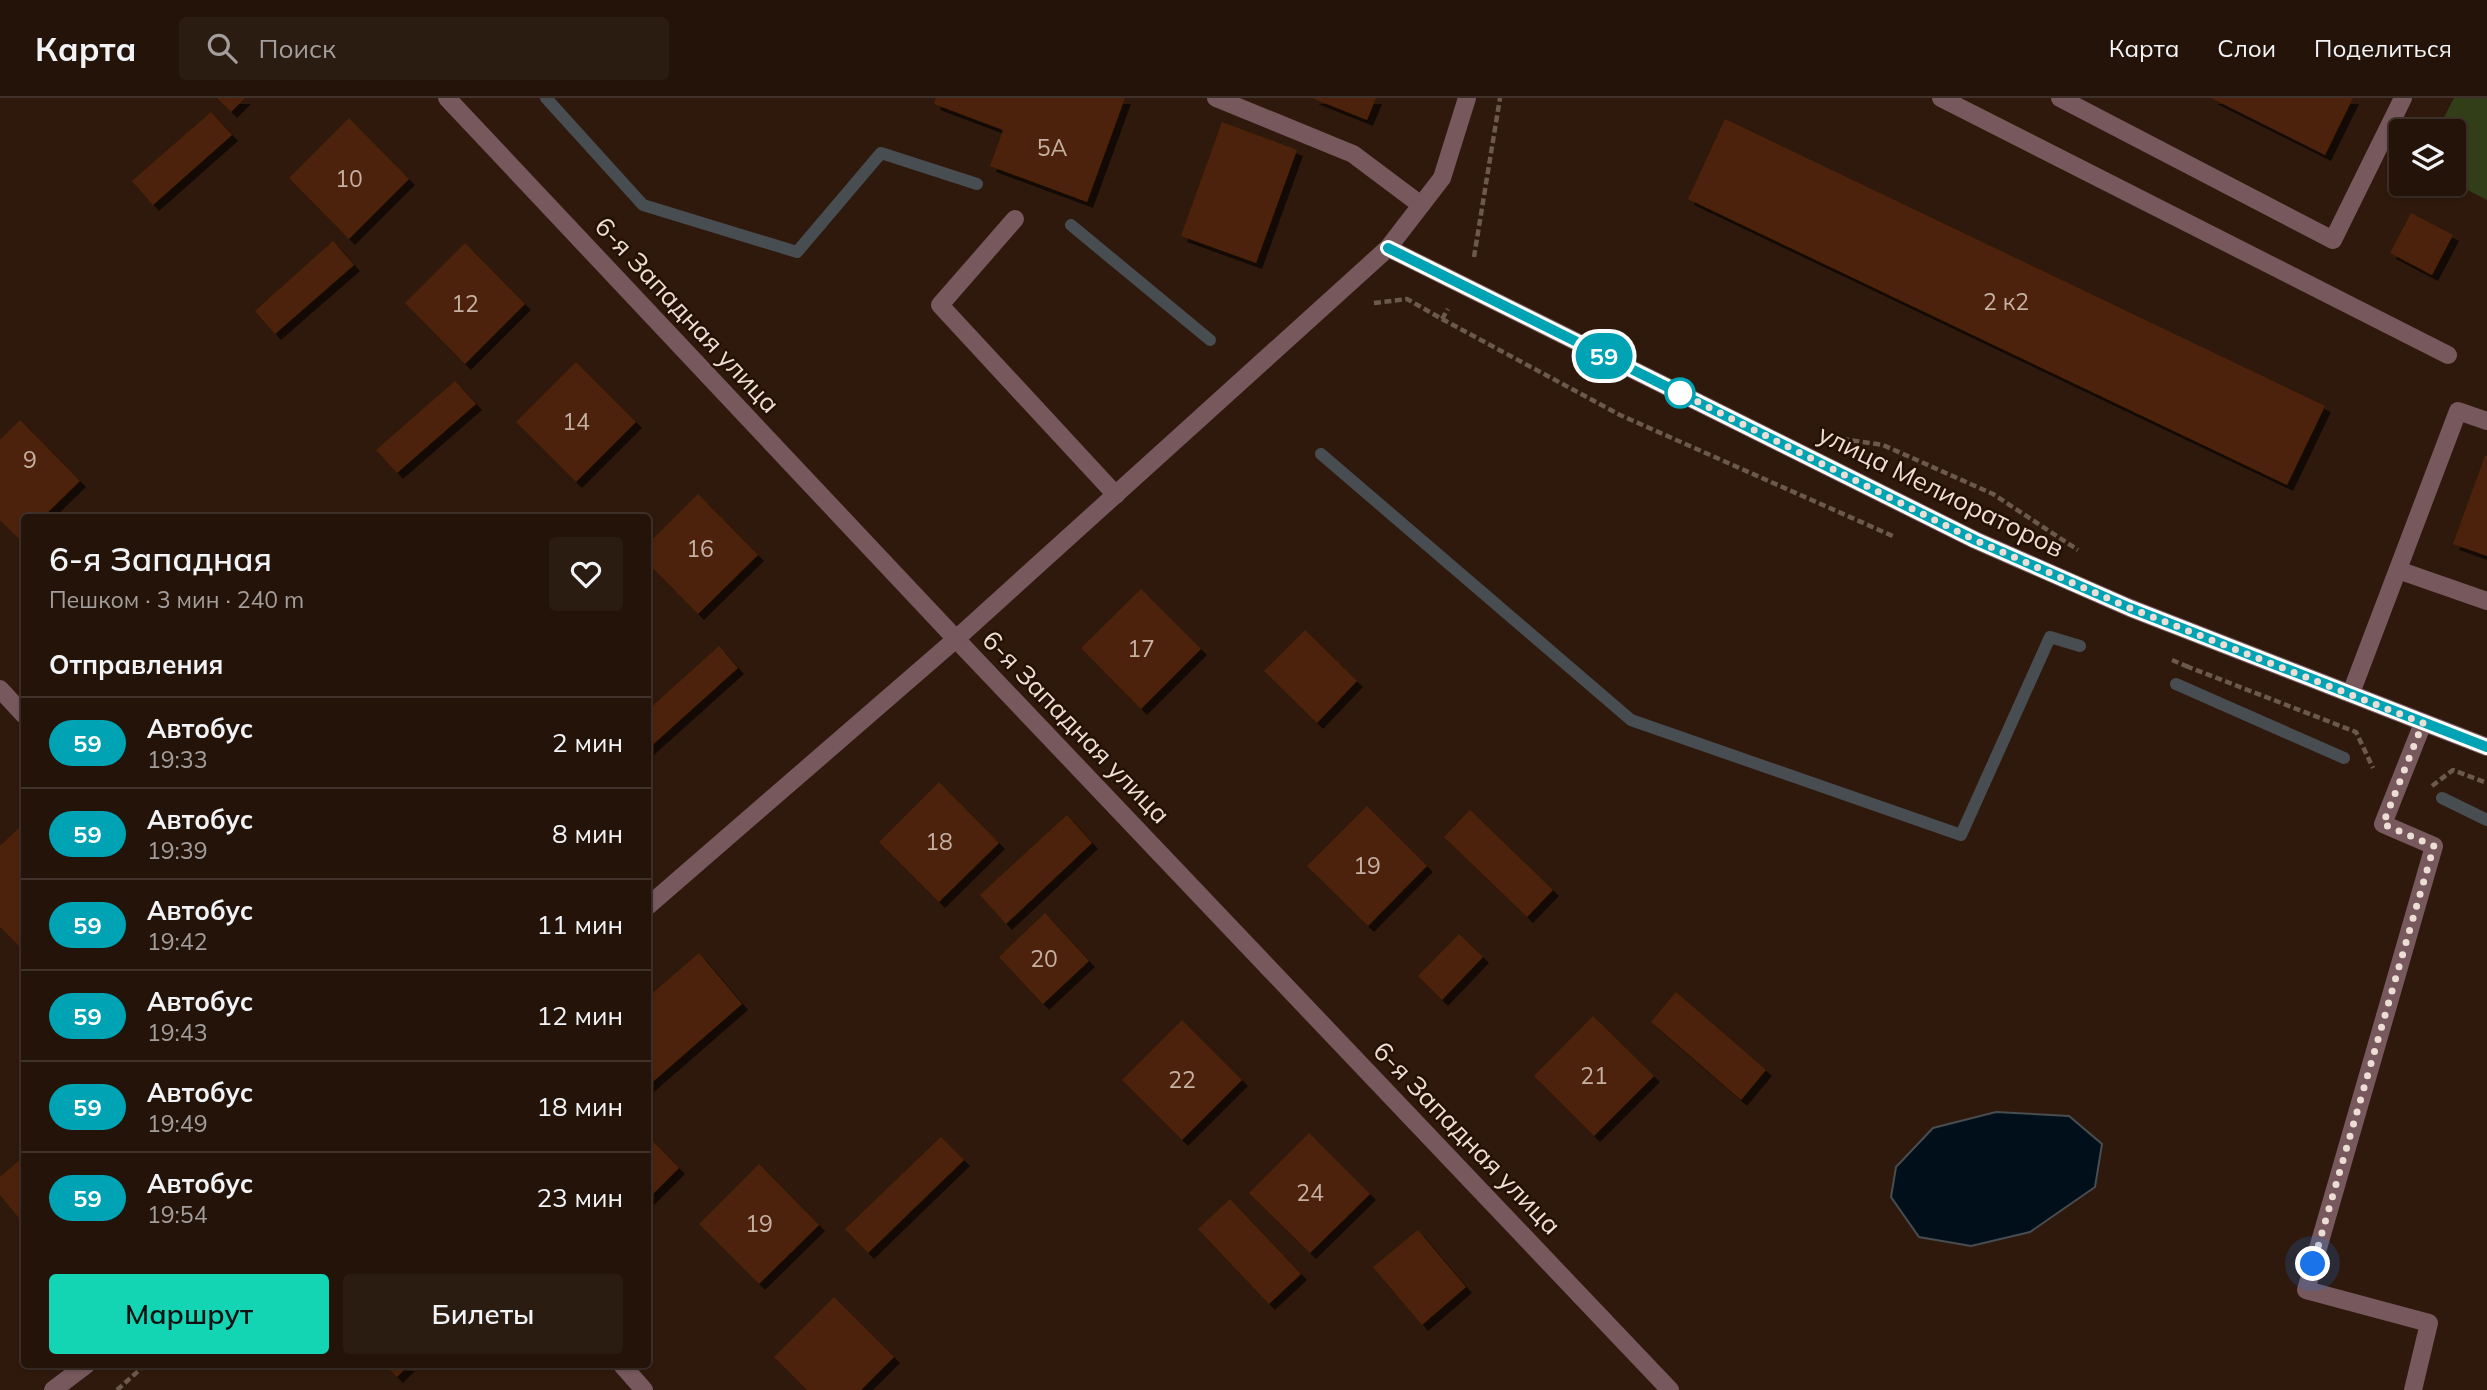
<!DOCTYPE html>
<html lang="ru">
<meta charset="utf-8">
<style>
:root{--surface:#231309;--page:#2b1c12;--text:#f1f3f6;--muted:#a39e9c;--line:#40322a;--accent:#13d5b4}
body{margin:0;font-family:Mulish,sans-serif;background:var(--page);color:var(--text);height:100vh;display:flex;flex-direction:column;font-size:26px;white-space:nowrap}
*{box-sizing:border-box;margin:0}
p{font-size:23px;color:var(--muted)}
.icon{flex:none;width:38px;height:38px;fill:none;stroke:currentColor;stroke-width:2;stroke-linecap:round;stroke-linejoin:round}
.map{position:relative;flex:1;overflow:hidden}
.side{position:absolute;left:21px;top:416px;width:630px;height:854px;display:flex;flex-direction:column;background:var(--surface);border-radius:7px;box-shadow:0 2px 5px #0004,0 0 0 2px var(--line)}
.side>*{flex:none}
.badge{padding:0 14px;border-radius:23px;font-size:24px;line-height:46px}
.fabs{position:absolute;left:2389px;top:21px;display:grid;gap:14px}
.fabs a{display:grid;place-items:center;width:77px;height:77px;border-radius:7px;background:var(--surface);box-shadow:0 2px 5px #0004,0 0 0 2px var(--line);font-size:35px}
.you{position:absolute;width:35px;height:35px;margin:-18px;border:5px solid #fff;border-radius:50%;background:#1a73e8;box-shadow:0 0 0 10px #1a73e833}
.map>.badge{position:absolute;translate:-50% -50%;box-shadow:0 0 0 4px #fff}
h2{padding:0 28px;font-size:26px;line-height:63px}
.round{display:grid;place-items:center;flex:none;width:74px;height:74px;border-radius:7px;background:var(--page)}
.head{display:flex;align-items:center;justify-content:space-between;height:119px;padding:0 28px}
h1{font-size:33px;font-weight:600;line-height:52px}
.primary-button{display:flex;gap:14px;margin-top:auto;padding:14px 28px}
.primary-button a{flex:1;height:80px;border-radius:7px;background:var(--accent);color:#111;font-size:28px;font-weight:600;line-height:80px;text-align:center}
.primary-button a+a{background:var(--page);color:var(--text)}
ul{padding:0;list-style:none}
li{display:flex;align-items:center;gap:21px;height:91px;padding:0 28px;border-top:2px solid var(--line)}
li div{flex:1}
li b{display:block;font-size:26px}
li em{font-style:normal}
li .badge{min-width:77px;font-weight:700;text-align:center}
header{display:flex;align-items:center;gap:42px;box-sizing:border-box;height:98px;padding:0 35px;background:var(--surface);border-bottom:2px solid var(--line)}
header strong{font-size:33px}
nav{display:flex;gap:38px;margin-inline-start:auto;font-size:24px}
.search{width:490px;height:63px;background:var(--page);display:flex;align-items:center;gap:18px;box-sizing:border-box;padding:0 24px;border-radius:7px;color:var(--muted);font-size:26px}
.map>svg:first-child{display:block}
.green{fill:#313e18}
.water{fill:#000f19;stroke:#474d51;stroke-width:2}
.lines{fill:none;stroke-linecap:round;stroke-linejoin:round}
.stream{stroke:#474d51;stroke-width:12}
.building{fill:#4d2407;filter:url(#shadow)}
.path{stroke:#6c584d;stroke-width:4.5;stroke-dasharray:7 3.5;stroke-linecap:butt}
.minor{stroke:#76585d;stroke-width:18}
.line-casing{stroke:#fff;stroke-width:16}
.line{stroke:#00a3b4;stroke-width:10}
.walk{stroke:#edded5;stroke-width:7;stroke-dasharray:0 12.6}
.stop-dot{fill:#fff;stroke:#00a3b4;stroke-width:3.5}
.labels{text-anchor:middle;stroke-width:5;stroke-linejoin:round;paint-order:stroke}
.number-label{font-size:23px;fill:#c5b0a2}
.street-label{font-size:26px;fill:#edded5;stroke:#251004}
</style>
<header>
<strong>Карта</strong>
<div class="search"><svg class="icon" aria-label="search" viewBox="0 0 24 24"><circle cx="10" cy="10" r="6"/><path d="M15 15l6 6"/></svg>Поиск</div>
<nav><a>Карта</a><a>Слои</a><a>Поделиться</a></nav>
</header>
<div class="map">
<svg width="2487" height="1292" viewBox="0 0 2487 1292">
<defs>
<filter id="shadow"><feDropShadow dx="6" dy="6" stdDeviation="0" flood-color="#0009"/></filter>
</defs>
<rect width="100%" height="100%" fill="#2f190c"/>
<polygon class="green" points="2454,0 2487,0 2487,102 2454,85 2454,33 2437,33"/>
<polygon class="water" points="1996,1014 2069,1018 2102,1046 2095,1089 2030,1134 1971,1148 1919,1139 1891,1099 1896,1069 1933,1030"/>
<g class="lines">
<g class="stream">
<polyline points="546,0 643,107 797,154 881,55 977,86"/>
<polyline points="1071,127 1210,242"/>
<polyline points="1321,356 1631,622 1961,737 2050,539 2080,548"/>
<polyline points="2176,586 2344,660"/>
<polyline points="2442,700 2487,722"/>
</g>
</g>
<g class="building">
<polygon points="217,0 245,0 231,14"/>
<polygon points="936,0 1125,0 1087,104 990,68 1003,32 934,6"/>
<polygon points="1312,0 1376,0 1367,22"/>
<polygon points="2211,0 2353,0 2325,57"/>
<polygon points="211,14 232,37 153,107 132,83"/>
<polygon points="349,20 409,81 349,141 289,80"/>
<polygon points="1725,21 2325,308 2287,387 1688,101"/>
<polygon points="1222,24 1297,52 1256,165 1181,138"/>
<polygon points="2411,115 2453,137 2432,177 2390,155"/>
<polygon points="333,143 354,167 275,236 255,213"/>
<polygon points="465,145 525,206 465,266 405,205"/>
<polygon points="576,264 636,324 576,384 516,324"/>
<polygon points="455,283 476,306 397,375 376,352"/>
<polygon points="20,322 80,383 42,420 24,420 24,438 20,442 0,422 0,342"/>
<polygon points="2485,358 2487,358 2487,458 2453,446"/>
<polygon points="698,396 758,457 698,516 648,465 648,446"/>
<polygon points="1141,491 1201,551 1141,611 1081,550"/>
<polygon points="1305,532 1357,583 1317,625 1264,573"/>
<polygon points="719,548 738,570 648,651 648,612"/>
<polygon points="939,684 999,745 939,804 879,744"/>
<polygon points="1367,708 1427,768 1368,828 1307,768"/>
<polygon points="1470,712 1553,792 1527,819 1444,739"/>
<polygon points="1067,717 1092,745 1006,826 980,797"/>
<polygon points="20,729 24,733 24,844 20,849 0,829 0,748"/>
<polygon points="1045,815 1089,863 1043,906 999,859"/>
<polygon points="1459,836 1483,859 1442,902 1418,878"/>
<polygon points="699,855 742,906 648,988 648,899"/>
<polygon points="1676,894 1766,972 1741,1002 1651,924"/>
<polygon points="1593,918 1654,978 1594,1038 1534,978"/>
<polygon points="1182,922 1242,982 1182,1042 1122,982"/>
<polygon points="1309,1035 1370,1096 1310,1155 1249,1095"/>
<polygon points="648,1038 679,1070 648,1101"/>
<polygon points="941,1039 964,1062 868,1155 845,1131"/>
<polygon points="24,1058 24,1126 0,1097 0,1079"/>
<polygon points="759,1066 819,1127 759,1186 699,1126"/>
<polygon points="1230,1101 1301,1176 1269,1206 1198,1131"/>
<polygon points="1418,1132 1466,1189 1422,1227 1373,1169"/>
<polygon points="834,1199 894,1259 861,1292 807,1292 774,1259"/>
<polygon points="385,1267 409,1267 397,1279"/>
</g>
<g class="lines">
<g class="path">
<polyline points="1474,159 1500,0"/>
<polyline points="1374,205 1407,201 1442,221 1448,211"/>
<polyline points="1442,221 1620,317 1895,439"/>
<polyline points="1842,341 1883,347 1993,396 2078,452"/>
<polyline points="2172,562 2186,568 2187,563"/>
<polyline points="2186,568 2356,634 2373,670"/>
<polyline points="2432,688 2453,672 2487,685"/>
<polyline points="117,1292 145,1267"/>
</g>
<g class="minor">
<polyline points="447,0 956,541 1670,1292"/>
<polyline points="1216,0 1353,56 1421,107"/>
<polyline points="1941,0 2448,257"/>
<polyline points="2060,0 2333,142 2403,0"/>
<polyline points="1015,121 940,207 1116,397"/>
<polyline points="1388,150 1975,442 2130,510 2487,649"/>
<polyline points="2398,472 2487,503"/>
<polyline points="0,591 24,617"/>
<polyline points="2351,595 2458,313 2487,323"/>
<polyline points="648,808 956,541 1388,150 1442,80 1467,0"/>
<polyline points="622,1267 644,1292"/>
<polyline points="53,1292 86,1267"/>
<polyline points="2413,1292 2429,1225 2306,1192 2434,748 2383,726 2423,625"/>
</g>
</g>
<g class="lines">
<g class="line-casing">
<polyline id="line" points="1388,150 1975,442 2130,510 2487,649"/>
</g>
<use href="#line" class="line"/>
<polyline class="walk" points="1680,295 1672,291 1975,442 2130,510 2423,625 2383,726 2434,748 2313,1166"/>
</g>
<circle class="stop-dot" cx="1680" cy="295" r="14"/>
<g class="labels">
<g class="number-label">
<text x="1052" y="58">5А</text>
<text x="349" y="89">10</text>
<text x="2006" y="212">2 к2</text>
<text x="465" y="214">12</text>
<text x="576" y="332">14</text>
<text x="30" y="370">9</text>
<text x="700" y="459">16</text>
<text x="1141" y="559">17</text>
<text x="939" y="752">18</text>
<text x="1367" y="776">19</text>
<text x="1044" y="869">20</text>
<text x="1594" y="986">21</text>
<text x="1182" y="990">22</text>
<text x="1310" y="1103">24</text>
<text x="759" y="1134">19</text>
</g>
<g class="street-label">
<text transform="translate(687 217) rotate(47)" y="9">6-я Западная улица</text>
<text transform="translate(1941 393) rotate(26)" y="9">улица Мелиораторов</text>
<text transform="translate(1076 629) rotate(46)" y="9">6-я Западная улица</text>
<text transform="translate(1467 1040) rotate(46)" y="9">6-я Западная улица</text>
</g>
</g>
</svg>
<div class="fabs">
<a><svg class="icon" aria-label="layers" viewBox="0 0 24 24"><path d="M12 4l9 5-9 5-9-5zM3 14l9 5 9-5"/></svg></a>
</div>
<div class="you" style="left:2313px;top:1166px"></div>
<b class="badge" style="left:1604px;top:258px;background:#00a3b4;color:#fff">59</b>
<section class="side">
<div class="head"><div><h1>6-я Западная</h1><p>Пешком · 3 мин · 240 m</p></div><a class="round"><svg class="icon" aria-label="heart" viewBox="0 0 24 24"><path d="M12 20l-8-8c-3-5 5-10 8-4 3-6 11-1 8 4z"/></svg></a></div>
<h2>Отправления</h2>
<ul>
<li><span class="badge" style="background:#00a3b4;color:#fff">59</span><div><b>Автобус</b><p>19:33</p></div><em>2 мин</em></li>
<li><span class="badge" style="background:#00a3b4;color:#fff">59</span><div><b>Автобус</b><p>19:39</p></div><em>8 мин</em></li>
<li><span class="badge" style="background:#00a3b4;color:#fff">59</span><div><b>Автобус</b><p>19:42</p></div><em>11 мин</em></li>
<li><span class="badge" style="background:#00a3b4;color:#fff">59</span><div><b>Автобус</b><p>19:43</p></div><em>12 мин</em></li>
<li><span class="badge" style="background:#00a3b4;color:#fff">59</span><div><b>Автобус</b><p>19:49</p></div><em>18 мин</em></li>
<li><span class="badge" style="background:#00a3b4;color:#fff">59</span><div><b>Автобус</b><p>19:54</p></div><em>23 мин</em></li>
</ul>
<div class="primary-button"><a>Маршрут</a><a>Билеты</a></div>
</section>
</div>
